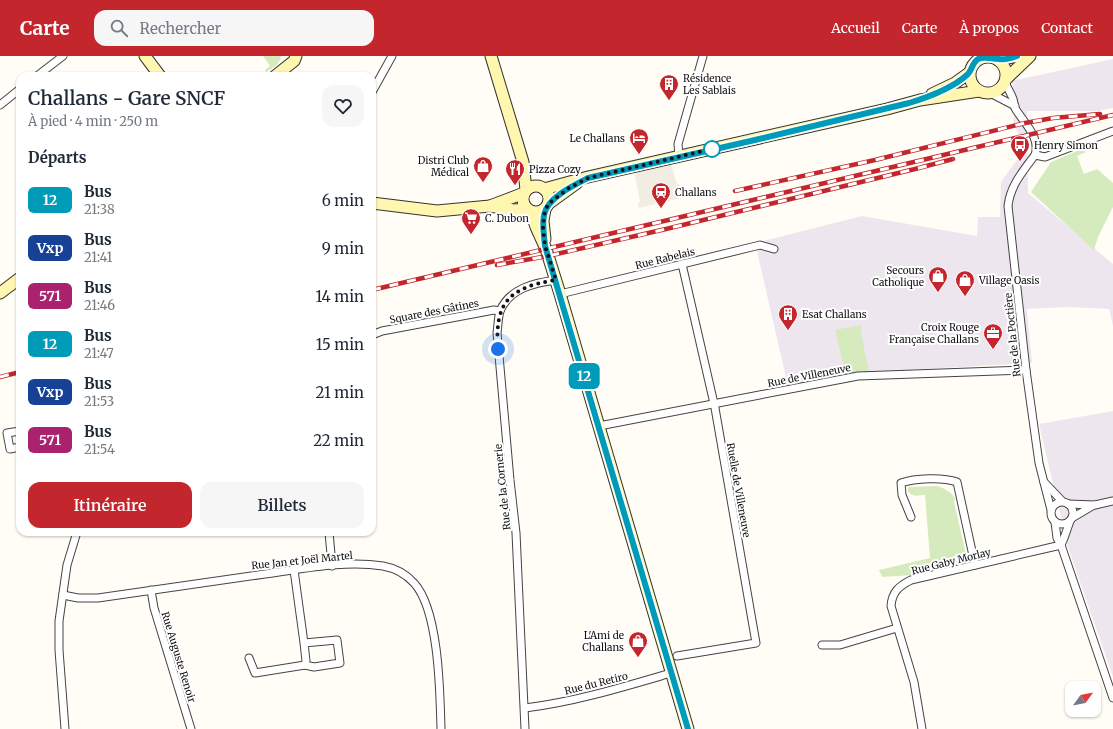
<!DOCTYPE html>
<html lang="fr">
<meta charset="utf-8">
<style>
:root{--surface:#fff;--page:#f6f6f7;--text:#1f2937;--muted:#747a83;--accent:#c4262e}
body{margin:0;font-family:Merriweather,serif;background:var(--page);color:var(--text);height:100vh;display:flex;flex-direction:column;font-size:15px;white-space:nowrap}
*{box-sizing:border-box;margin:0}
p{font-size:13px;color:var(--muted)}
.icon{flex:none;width:22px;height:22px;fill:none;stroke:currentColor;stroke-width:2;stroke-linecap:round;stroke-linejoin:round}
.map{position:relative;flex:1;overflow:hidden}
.sheet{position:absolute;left:16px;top:16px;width:360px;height:464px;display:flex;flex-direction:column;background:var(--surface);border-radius:12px;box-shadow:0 1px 3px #0004}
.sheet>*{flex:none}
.badge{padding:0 8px;border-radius:6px;font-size:14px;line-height:26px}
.needle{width:26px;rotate:57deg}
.controls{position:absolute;left:1065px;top:625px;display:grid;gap:8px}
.controls a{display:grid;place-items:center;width:36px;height:36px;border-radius:8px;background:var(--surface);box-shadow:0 1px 3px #0004;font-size:20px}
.you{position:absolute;width:20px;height:20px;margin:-10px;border:3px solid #fff;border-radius:50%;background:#1a73e8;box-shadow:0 0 0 6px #1a73e833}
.map>.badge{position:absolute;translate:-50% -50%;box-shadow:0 0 0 2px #fff}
h2{padding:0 12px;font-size:15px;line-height:36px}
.round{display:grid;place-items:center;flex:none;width:42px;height:42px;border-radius:12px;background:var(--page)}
.overview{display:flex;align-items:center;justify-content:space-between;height:68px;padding:0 12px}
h1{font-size:19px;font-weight:600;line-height:30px}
.button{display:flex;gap:8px;margin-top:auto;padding:8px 12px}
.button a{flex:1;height:46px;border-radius:12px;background:var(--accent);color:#fff;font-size:16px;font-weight:600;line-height:46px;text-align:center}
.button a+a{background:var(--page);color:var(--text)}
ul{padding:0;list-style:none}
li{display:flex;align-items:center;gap:12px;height:48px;padding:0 12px}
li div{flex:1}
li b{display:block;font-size:15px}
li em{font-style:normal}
li .badge{min-width:44px;font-weight:700;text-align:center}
header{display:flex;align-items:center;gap:24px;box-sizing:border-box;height:56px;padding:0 20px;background:var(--accent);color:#fff}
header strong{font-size:19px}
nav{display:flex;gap:22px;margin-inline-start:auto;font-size:14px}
.search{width:280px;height:36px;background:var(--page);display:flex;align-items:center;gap:10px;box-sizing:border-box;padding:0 14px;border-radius:12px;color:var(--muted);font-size:15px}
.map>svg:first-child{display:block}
.industrial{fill:#eee6ef}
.green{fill:#d5ebbd}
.plaza{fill:#f1ede2}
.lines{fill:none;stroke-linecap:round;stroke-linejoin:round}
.street-casing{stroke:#444;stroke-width:9}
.secondary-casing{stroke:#333;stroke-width:13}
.street{stroke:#fff;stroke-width:7}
.secondary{stroke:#fff6b0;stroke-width:11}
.rail-casing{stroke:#c4262e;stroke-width:4.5}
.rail{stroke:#fff;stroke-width:3;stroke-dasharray:9;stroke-linecap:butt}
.line-casing{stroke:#fff;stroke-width:9}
.line{stroke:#009bb9;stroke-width:6}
.walk{stroke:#111;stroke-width:4;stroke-dasharray:0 7.2}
.stop-dot{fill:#fff;stroke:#009bb9;stroke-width:2}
.labels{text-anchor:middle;stroke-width:4;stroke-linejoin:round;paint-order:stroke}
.poi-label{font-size:10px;fill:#111;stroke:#fff;text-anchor:start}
.street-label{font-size:10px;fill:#111;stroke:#fff}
</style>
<header>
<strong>Carte</strong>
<div class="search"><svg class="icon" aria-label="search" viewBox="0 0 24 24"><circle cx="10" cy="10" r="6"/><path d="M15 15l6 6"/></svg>Rechercher</div>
<nav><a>Accueil</a><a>Carte</a><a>À propos</a><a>Contact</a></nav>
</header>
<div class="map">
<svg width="1113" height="673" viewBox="0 0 1113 673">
<rect width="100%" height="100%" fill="#fffdf5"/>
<g class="industrial">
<polygon points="1113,3 1113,52 1098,55 1027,55 1028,137 1113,208 1113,270 1109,253 1068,251 1027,253 1032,307 851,317 788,330 755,187 862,160 977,180 978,161 1000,161 1001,126 1024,94 1013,65 1017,45 1011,25"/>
<polygon points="1113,355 1113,621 1068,491 1039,368"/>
</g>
<g class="green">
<path d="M 263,0 L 281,0 C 280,8 273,12 266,16 L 265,14 L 270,10 Z"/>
<polygon points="1084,92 1086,96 1077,100 1084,118 1097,113 1113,127 1113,151 1098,181 1094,194 1031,136 1051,106"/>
<polygon points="861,269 861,276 869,317 852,318 844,313 835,274"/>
<path d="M 938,430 C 945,433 951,436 955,442 L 954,446 L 966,498 L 969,498 L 969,502 L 965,505 L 913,519 L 882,521 L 879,514 L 930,502 L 925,439 C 919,439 912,442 908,435 L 908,431 Z"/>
</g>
<polygon class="plaza" points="671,107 676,126 683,132 692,134 693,139 639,152 638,148 640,145 634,115"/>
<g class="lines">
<g class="street-casing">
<g id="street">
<polyline points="37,20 63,0"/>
<path d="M 1005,26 C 1007,32 1011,37 1013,43 C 1014,46 1014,49 1015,52 C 1023,66 1041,81 1035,99 C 1023,115 1010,130 1008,150 L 1026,314 L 1039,407 L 1051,454"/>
<polyline points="372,36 392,0"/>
<polyline points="990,37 1015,50"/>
<polyline points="0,49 20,33"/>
<polyline points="1035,99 1045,101 1113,75"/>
<polyline points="679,101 678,88 703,0"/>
<polyline points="560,238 760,189 774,193"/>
<polyline points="372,279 382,275 494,254 500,255"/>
<polyline points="599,370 858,320 1026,314"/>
<polyline points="20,375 7,377 10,393 20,391"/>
<polyline points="1044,426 1062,445"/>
<circle cx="1062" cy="457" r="11"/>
<polyline points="1068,448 1095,449 1113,445"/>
<path d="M 911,461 L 902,439 L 901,427 C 915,422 943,421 957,426 L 975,509"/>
<polyline points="1072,462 1094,449"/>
<polyline points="1055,466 1057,482 1061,489 1113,642"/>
<polyline points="329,476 332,510"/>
<polyline points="1061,489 1064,482 1070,465"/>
<polyline points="294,514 304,587 306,605 305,609 314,611 340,607 337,584 304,587"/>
<polyline points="151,534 154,552 191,673"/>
<path d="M 63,539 L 78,542 L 98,542 C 154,534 210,526 265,518 C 303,513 344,504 383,510 C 394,512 406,518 414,527 C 439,554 440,636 441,673"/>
<polyline points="822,589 840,589 897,572"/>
<polyline points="677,600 756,587 715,352 682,208"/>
<polyline points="249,602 255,617 305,609"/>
<path d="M 525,652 C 574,646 623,631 671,617"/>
<polyline points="65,673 59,594 59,565 67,509 77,476"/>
<path d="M 525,673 L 516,477 L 510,424 L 497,277 C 498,270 498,262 500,255 C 510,232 534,227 556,224"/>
<path d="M 922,673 L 914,626 L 891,550 C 892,536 899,530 911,524 L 1061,489"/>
</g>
</g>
<g class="secondary-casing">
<g id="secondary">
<polyline points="145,0 160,20"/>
<polyline points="491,0 523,106 526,134"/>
<circle cx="988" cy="19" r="18"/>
<polyline points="998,4 1018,0"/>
<polyline points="275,20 294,5 296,0"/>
<polyline points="1006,23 1030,0"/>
<polyline points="932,38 955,27 969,17"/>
<circle cx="536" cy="143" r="13"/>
<polyline points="544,133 588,121 887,53 920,44 979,35"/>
<polyline points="372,147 437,155 490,150 524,137"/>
<polyline points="548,148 577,127"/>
<polyline points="490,150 514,154 526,153"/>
<polyline points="531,156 536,171 546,193 560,238 688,673"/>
<polyline points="545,183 543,165 545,153"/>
<polyline points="0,237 20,222"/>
</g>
</g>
<use href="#street" class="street"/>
<use href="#secondary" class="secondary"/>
<g class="rail-casing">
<g id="rail">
<polyline points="735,135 875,104 1025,67 1053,62 1100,58"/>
<polyline points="497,209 548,200 666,173 915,113 953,103"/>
<polyline points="372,234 1113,59"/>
<polyline points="0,321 20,316"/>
</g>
</g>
<use href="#rail" class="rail"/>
</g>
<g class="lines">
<g class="line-casing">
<path id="line" d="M 688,673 L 545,190 C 544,179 542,169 544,159 C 547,142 574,129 588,122 L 755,84 L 909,47 C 929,41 953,32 968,18 C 972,14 972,7 978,3 C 986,0 991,3 999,3 C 1005,4 1012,2 1017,0"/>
</g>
<use href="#line" class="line"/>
<path class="walk" d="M 498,293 C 494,245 511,231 556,224 L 545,190 L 543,172 L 544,159 L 548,148 L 569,132 L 588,122 L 716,92 L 712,93"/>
</g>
<defs>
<g id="building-pin" transform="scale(1)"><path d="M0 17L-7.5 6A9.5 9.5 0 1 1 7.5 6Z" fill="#c4262e" stroke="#fff"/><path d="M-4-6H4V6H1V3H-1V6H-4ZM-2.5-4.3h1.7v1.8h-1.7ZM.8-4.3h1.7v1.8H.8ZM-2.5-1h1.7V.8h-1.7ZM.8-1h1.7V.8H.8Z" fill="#fff"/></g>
<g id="hotel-pin" transform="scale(1)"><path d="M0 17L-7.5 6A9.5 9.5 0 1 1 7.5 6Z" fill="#c4262e" stroke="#fff"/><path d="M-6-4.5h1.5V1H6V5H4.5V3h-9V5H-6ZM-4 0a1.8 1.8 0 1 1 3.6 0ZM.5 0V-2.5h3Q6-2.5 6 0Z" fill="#fff"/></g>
<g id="bus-pin" transform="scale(1)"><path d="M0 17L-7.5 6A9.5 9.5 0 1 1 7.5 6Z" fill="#c4262e" stroke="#fff"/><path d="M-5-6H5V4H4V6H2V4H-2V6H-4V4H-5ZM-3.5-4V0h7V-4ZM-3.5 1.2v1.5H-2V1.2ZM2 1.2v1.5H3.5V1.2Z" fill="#fff"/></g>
<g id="shop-pin" transform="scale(1)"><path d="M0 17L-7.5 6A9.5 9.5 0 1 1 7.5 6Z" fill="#c4262e" stroke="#fff"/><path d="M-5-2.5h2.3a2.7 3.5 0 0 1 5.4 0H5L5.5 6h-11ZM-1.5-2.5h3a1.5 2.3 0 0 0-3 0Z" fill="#fff"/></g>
<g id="restaurant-pin" transform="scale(1)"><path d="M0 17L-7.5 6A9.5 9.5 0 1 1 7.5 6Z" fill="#c4262e" stroke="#fff"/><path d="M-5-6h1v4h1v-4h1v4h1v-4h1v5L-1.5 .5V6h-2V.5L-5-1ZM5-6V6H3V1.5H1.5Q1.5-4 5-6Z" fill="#fff"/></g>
<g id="station-pin" transform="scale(1)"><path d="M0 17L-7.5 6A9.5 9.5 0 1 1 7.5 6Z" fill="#c4262e" stroke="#fff"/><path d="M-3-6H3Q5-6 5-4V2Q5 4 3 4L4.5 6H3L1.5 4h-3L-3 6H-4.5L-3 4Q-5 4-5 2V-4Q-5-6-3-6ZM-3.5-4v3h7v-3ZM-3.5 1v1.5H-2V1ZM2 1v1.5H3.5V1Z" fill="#fff"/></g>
<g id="supermarket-pin" transform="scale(1)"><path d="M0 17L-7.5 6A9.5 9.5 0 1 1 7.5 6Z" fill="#c4262e" stroke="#fff"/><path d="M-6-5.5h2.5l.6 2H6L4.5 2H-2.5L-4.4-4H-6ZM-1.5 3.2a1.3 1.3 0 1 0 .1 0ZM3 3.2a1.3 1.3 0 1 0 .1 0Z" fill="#fff"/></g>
<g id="office-pin" transform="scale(1)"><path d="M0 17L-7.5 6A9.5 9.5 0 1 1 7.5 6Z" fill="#c4262e" stroke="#fff"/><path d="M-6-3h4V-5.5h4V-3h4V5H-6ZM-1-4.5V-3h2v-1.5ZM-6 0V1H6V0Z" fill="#fff"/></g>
</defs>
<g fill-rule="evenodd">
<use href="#building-pin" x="669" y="28"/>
<use href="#hotel-pin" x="639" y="82"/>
<use href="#bus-pin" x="1020" y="89"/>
<use href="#shop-pin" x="483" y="110"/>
<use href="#restaurant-pin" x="515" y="113"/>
<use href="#station-pin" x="661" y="136"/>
<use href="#supermarket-pin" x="471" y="162"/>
<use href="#shop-pin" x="938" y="220"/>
<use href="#shop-pin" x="965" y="224"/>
<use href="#building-pin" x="788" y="258"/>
<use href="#office-pin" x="993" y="277"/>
<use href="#shop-pin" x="638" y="585"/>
</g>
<circle class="stop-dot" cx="712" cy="93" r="8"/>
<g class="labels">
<g class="poi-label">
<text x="683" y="26">Résidence<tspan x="683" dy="12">Les Sablais</tspan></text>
<text x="625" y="86" text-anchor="end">Le Challans</text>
<text x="1034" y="93">Henry Simon</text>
<text x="469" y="108" text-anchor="end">Distri Club<tspan x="469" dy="12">Médical</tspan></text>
<text x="529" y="117">Pizza Cozy</text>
<text x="675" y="140">Challans</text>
<text x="485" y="166">C. Dubon</text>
<text x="924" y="218" text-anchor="end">Secours<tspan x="924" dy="12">Catholique</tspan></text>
<text x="979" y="228">Village Oasis</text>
<text x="802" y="262">Esat Challans</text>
<text x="979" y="275" text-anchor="end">Croix Rouge<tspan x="979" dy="12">Française Challans</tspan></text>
<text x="624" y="583" text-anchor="end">L'Ami de<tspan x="624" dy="12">Challans</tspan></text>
</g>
<g class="street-label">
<text transform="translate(665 202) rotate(-14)" y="4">Rue Rabelais</text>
<text transform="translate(434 255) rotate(-11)" y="4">Square des Gâtines</text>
<text transform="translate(1012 279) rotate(-96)" y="4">Rue de la Poctière</text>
<text transform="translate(809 319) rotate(-11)" y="4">Rue de Villeneuve</text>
<text transform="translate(502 431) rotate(-96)" y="4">Rue de la Cornerie</text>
<text transform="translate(739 434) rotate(80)" y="4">Ruelle de Villeneuve</text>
<text transform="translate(302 504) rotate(-6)" y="4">Rue Jan et Joël Martel</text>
<text transform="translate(951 505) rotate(-14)" y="4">Rue Gaby Morlay</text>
<text transform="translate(179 601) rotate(73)" y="4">Rue Auguste Renoir</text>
<text transform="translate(596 627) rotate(-14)" y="4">Rue du Retiro</text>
</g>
</g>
</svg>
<div class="controls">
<a><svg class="needle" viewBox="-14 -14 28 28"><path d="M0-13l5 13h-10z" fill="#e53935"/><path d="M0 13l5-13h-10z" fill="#747a83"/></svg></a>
</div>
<div class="you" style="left:498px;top:293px"></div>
<b class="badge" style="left:584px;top:320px;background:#009bb9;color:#fff">12</b>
<section class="sheet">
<div class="overview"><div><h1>Challans - Gare SNCF</h1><p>À pied · 4 min · 250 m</p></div><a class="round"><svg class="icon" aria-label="heart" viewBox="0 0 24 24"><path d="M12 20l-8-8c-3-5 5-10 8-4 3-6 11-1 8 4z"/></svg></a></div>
<h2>Départs</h2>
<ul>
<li><span class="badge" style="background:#009bb9;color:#fff">12</span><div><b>Bus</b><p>21:38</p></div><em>6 min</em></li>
<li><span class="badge" style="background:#164194;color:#fff">Vxp</span><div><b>Bus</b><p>21:41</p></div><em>9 min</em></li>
<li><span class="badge" style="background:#aa216e;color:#fff">571</span><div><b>Bus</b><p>21:46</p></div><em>14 min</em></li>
<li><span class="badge" style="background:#009bb9;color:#fff">12</span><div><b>Bus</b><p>21:47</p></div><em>15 min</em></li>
<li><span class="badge" style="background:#164194;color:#fff">Vxp</span><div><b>Bus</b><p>21:53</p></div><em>21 min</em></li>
<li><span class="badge" style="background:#aa216e;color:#fff">571</span><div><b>Bus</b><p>21:54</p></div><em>22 min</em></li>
</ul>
<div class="button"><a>Itinéraire</a><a>Billets</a></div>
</section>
</div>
